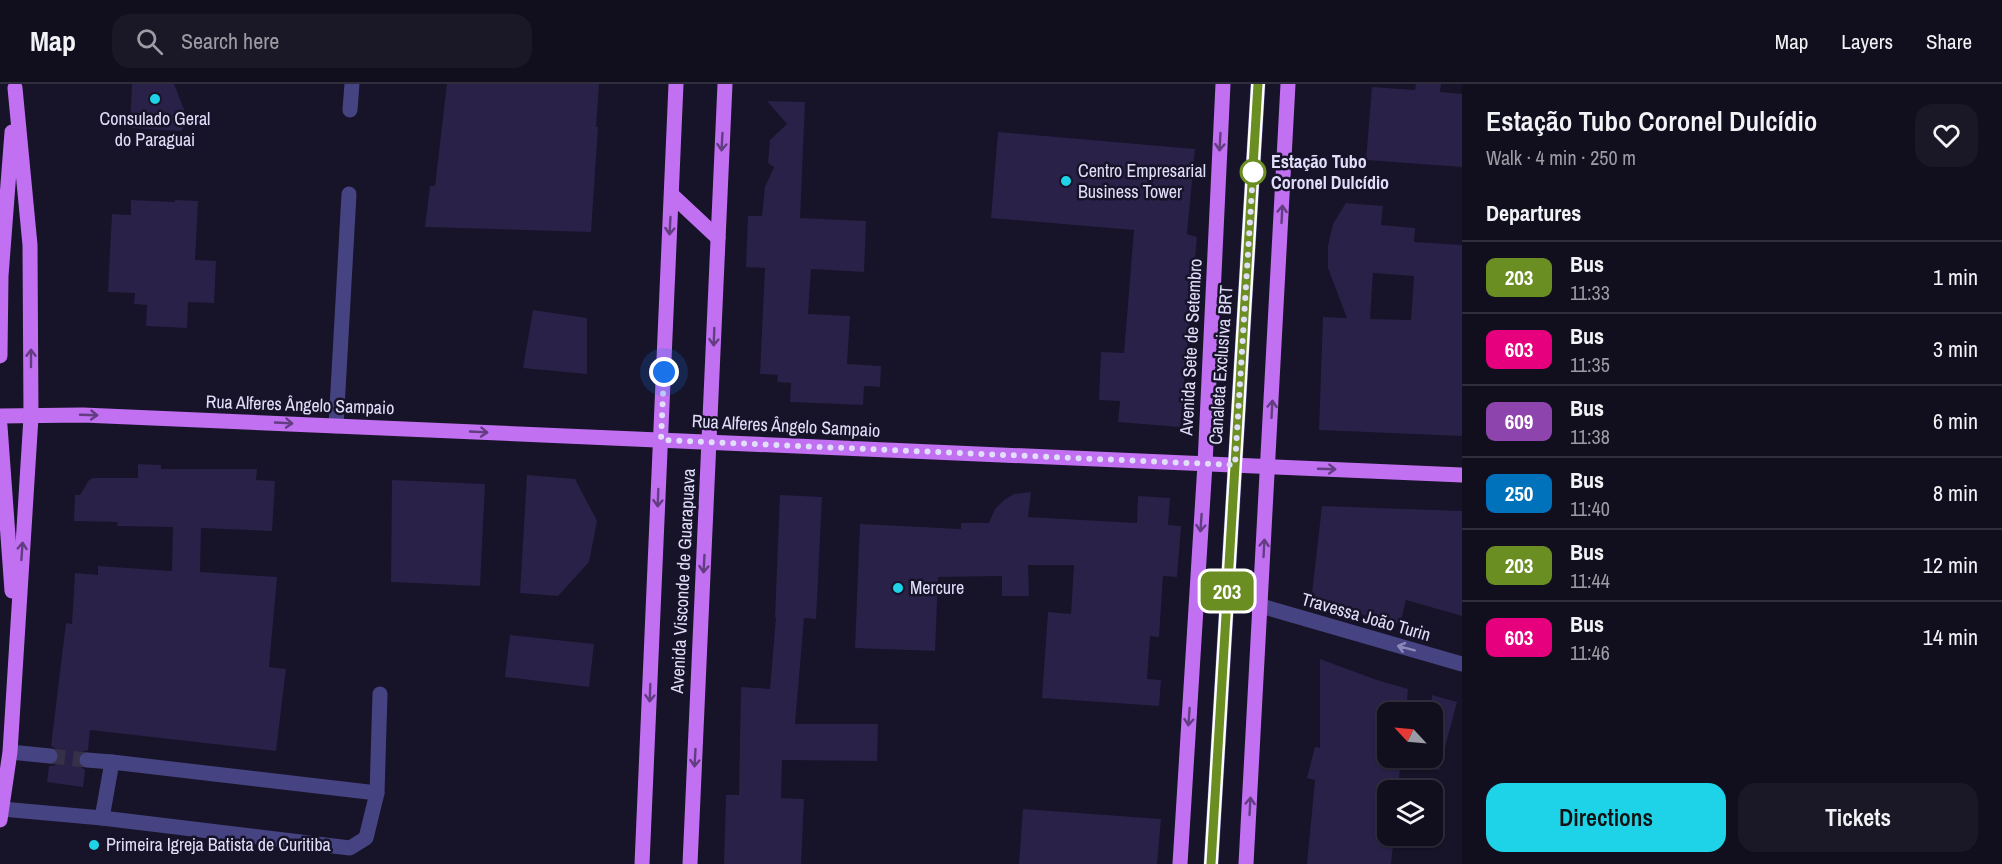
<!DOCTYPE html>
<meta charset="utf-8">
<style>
:root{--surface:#110e1e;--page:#1a1727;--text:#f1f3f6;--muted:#9c9ca4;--line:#302e3c;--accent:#1ed2e7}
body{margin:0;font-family:"Archivo Narrow",sans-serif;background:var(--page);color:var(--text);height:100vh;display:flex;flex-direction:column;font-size:22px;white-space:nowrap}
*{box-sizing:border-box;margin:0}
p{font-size:20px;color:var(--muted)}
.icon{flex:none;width:33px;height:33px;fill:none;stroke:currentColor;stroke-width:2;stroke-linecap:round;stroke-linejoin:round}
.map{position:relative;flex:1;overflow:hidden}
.drawer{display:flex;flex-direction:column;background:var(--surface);width:540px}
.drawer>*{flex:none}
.badge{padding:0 12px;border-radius:9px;font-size:21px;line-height:39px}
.needle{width:39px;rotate:296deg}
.tools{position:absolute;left:1377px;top:618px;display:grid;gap:12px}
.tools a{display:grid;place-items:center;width:66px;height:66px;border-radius:12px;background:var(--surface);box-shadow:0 2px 4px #0004,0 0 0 2px var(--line);font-size:30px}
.you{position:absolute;width:30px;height:30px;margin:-15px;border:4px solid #fff;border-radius:50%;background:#1a73e8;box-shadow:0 0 0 9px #1a73e833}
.map>.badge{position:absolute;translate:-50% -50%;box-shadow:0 0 0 3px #fff}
h2{padding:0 24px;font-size:22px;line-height:54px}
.round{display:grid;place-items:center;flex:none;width:63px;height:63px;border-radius:18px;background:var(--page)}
.overview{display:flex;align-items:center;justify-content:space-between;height:102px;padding:0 24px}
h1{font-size:28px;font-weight:600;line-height:45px}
.primary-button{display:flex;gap:12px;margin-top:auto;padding:12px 24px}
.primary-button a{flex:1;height:69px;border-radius:18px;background:var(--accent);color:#111;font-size:24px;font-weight:600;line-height:69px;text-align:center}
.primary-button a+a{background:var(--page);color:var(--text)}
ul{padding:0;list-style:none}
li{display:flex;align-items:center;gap:18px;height:72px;padding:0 24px;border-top:2px solid var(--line)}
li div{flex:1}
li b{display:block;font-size:22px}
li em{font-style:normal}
li .badge{min-width:66px;font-weight:700;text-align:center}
header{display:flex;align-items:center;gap:36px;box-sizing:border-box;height:84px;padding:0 30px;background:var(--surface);border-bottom:2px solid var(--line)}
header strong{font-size:28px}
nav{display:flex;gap:33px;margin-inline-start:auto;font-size:21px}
.search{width:420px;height:54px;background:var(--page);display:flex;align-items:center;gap:15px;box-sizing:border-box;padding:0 21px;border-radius:18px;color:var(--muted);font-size:22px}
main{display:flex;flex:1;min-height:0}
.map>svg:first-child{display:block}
.building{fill:#292147;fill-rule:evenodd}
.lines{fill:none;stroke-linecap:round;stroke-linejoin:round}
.minor-tunnel{stroke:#353148;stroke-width:15;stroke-dasharray:15 8;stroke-linecap:butt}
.minor{stroke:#464382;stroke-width:15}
.major{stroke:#c070f0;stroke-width:15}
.oneway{stroke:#633d82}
.oneway2{stroke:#8c89b8}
.line-casing{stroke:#fff;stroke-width:14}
.line{stroke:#6b8e23;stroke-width:9}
.walk{stroke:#e1defb;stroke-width:6;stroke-dasharray:0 10.8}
.poi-dot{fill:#1ed2e7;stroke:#171328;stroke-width:2}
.stop-dot{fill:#fff;stroke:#6b8e23;stroke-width:3}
.labels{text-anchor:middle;stroke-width:5;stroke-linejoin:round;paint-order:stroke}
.poi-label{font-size:18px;fill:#e1defb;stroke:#171328;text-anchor:start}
.stop-label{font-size:18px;font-weight:bold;fill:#e1defb;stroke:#171328;text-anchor:start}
.street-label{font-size:18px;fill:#e1defb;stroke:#171328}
</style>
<header>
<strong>Map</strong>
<div class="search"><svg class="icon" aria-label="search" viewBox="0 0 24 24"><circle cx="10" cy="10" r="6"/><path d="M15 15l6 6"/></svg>Search here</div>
<nav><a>Map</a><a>Layers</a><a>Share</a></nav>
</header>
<main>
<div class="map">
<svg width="1462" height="780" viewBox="0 0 1462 780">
<rect width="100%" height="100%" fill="#171328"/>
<g class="building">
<polygon points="132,0 174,0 187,33 185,42 181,47 130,44"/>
<polygon points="447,0 599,0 596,43 598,43 591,148 425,143 430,102 435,102"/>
<polygon points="1416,0 1441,0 1440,8 1462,10 1462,83 1366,76 1372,3 1415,6"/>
<polygon points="767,17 805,18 800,134 866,137 864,188 811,185 808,230 850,232 847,280 881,282 880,303 864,302 863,321 790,318 791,299 777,298 778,291 760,290 765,184 746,183 748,132 762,132 765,103 774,83 768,79 770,56 787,40"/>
<polygon points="998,48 1195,65 1187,150 1197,153 1180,343 1118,338 1120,317 1099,316 1101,268 1124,269 1134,146 991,134"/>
<polygon points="131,116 175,118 175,116 198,117 195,176 216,177 214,219 188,218 187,244 146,242 147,221 134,220 135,209 108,208 112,130 131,131"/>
<path d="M 1346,119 L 1383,122 L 1381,141 L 1415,144 L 1414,158 L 1462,161 L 1462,352 L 1319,346 L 1323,233 L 1347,234 L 1328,184 L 1328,162 L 1333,140 ZM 1373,189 L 1414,192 L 1411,236 L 1370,235 Z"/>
<polygon points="533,226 587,234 587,290 523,284"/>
<polygon points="138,380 161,381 161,385 257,385 256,396 275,397 272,447 201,444 200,488 277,493 269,583 286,585 276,667 90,646 88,666 82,668 77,675 79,681 85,686 83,703 47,698 49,682 55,681 60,674 59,667 51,662 66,539 72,540 75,489 98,491 98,482 172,487 173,443 117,442 118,438 74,437 75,411 80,411 89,396 93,394 138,394"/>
<polygon points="527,391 575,395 597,437 589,478 558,512 520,509"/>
<polygon points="392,396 485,400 480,502 391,498"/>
<polygon points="1031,408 1028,433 1137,439 1138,412 1170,414 1168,441 1181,442 1177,493 1163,492 1159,553 1150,552 1147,595 1161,596 1159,622 1042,614 1048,528 1071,530 1074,481 1028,481 1029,512 1002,512 1002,492 938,493 935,567 855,564 860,440 961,445 961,439 989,439 995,425 1004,416 1014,410"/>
<polygon points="780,411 822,413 816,535 804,534 795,640 878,640 877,677 782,676 781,714 804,715 801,780 724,780 726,711 739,711 741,603 770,605 776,533 775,533"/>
<polygon points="1322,422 1462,427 1462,532 1406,516 1400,540 1311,518"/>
<polygon points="510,551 594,560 589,603 505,593"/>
<polygon points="1320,575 1377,596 1408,605 1406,628 1388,628 1388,680 1400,683 1398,706 1388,706 1388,752 1394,752 1391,780 1307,780 1315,696 1307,694 1315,663 1320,664"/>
<polygon points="1432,611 1457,618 1439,686 1432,685"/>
<polygon points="1023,725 1161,735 1157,780 1019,780"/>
</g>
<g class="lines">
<polyline class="minor-tunnel" points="50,672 87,676"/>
<g class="minor">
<polyline points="350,26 352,0"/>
<polyline points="336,342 349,110"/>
<polyline points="1261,522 1462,580"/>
<polyline points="10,668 50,672"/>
<polyline points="87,676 112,678"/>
<polyline points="2,725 102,734 350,764 366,754 377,709 380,610"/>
<polyline points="102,734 112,678 377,709"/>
<polyline points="1211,780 1258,0"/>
</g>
<g class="major">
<polyline points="672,111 718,154"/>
<polyline points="0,272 1,192 12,48"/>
<polyline points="0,332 83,331 1462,391"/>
<polyline points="0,342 12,507"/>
<polyline points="0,736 10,668 31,333 30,161 15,4"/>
<polyline points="642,780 676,0"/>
<polyline points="690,780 725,0"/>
<polyline points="1180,780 1205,380 1223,0"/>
<polyline points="1246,780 1288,0"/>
</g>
</g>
<defs><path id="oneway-shaft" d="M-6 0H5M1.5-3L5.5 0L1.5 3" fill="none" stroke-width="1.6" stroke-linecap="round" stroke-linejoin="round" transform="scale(1.5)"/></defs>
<g class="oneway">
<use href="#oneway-shaft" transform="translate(722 58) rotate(93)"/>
<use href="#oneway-shaft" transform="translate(1220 58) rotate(93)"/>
<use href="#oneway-shaft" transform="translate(1282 130) rotate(-87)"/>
<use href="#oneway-shaft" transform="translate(670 142) rotate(93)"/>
<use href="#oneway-shaft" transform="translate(714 253) rotate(92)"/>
<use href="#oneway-shaft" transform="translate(31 274) rotate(-90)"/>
<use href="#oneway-shaft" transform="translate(1272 325) rotate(-87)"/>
<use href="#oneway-shaft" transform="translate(89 331) rotate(2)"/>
<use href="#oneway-shaft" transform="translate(284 339) rotate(3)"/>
<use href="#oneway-shaft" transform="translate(479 348) rotate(3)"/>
<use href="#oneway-shaft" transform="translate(1327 385) rotate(2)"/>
<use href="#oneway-shaft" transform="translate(658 414) rotate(92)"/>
<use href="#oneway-shaft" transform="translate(1201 439) rotate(94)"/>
<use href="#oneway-shaft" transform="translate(1264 464) rotate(-87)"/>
<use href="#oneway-shaft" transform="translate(22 467) rotate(-86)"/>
<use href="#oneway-shaft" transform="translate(704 480) rotate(93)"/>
<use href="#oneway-shaft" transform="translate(650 609) rotate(92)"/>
<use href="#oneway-shaft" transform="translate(1189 633) rotate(94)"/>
<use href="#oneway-shaft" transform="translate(695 674) rotate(93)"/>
<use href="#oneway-shaft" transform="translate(1250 722) rotate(-87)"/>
</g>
<use class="oneway2" href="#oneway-shaft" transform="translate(1406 564) rotate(-165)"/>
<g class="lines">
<g class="line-casing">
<polyline id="line" points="1211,780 1258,0"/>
</g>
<use href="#line" class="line"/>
<polyline class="walk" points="664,288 661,356 1235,381 1253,88"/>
</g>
<g class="poi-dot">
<circle cx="155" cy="15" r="6"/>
<circle cx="1066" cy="97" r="6"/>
<circle cx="898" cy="504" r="6"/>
<circle cx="94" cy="761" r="6"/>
</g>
<circle class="stop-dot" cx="1253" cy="88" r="12"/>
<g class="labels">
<g class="poi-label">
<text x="155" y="41" text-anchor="middle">Consulado Geral<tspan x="155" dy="21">do Paraguai</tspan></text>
<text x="1078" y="93">Centro Empresarial<tspan x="1078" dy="21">Business Tower</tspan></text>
<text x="910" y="510">Mercure</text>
<text x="106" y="767">Primeira Igreja Batista de Curitiba</text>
</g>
<g class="stop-label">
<text x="1271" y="84">Estação Tubo<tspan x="1271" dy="21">Coronel Dulcídio</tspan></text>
</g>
<g class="street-label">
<text transform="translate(1191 263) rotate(-87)" y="6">Avenida Sete de Setembro</text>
<text transform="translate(1221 281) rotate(-86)" y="6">Canaleta Exclusiva BRT</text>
<text transform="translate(300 321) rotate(2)" y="6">Rua Alferes Ângelo Sampaio</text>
<text transform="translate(786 342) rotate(3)" y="6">Rua Alferes Ângelo Sampaio</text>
<text transform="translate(683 497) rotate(-87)" y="6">Avenida Visconde de Guarapuava</text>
<text transform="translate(1366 533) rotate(16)" y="6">Travessa João Turin</text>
</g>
</g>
</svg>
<div class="tools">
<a><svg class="needle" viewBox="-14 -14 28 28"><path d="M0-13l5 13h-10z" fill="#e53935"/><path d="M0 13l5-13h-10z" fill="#9c9ca4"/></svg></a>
<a><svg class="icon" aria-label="layers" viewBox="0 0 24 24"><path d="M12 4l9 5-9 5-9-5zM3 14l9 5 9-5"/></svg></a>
</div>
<div class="you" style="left:664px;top:288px"></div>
<b class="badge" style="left:1227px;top:507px;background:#6b8e23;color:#fff">203</b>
</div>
<section class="drawer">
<div class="overview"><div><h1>Estação Tubo Coronel Dulcídio</h1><p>Walk · 4 min · 250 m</p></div><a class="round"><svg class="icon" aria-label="heart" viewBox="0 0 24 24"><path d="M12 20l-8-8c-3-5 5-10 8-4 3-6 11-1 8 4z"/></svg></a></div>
<h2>Departures</h2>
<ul>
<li><span class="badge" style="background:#6b8e23;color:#fff">203</span><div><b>Bus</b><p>11:33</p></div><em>1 min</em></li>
<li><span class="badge" style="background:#e6007e;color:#fff">603</span><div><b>Bus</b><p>11:35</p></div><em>3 min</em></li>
<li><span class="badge" style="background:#8e44ad;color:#fff">609</span><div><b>Bus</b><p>11:38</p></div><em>6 min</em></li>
<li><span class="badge" style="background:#0072bc;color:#fff">250</span><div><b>Bus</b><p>11:40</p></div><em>8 min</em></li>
<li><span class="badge" style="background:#6b8e23;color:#fff">203</span><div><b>Bus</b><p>11:44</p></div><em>12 min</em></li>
<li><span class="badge" style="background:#e6007e;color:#fff">603</span><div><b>Bus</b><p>11:46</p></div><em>14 min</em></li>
</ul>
<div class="primary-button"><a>Directions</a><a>Tickets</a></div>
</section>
</main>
